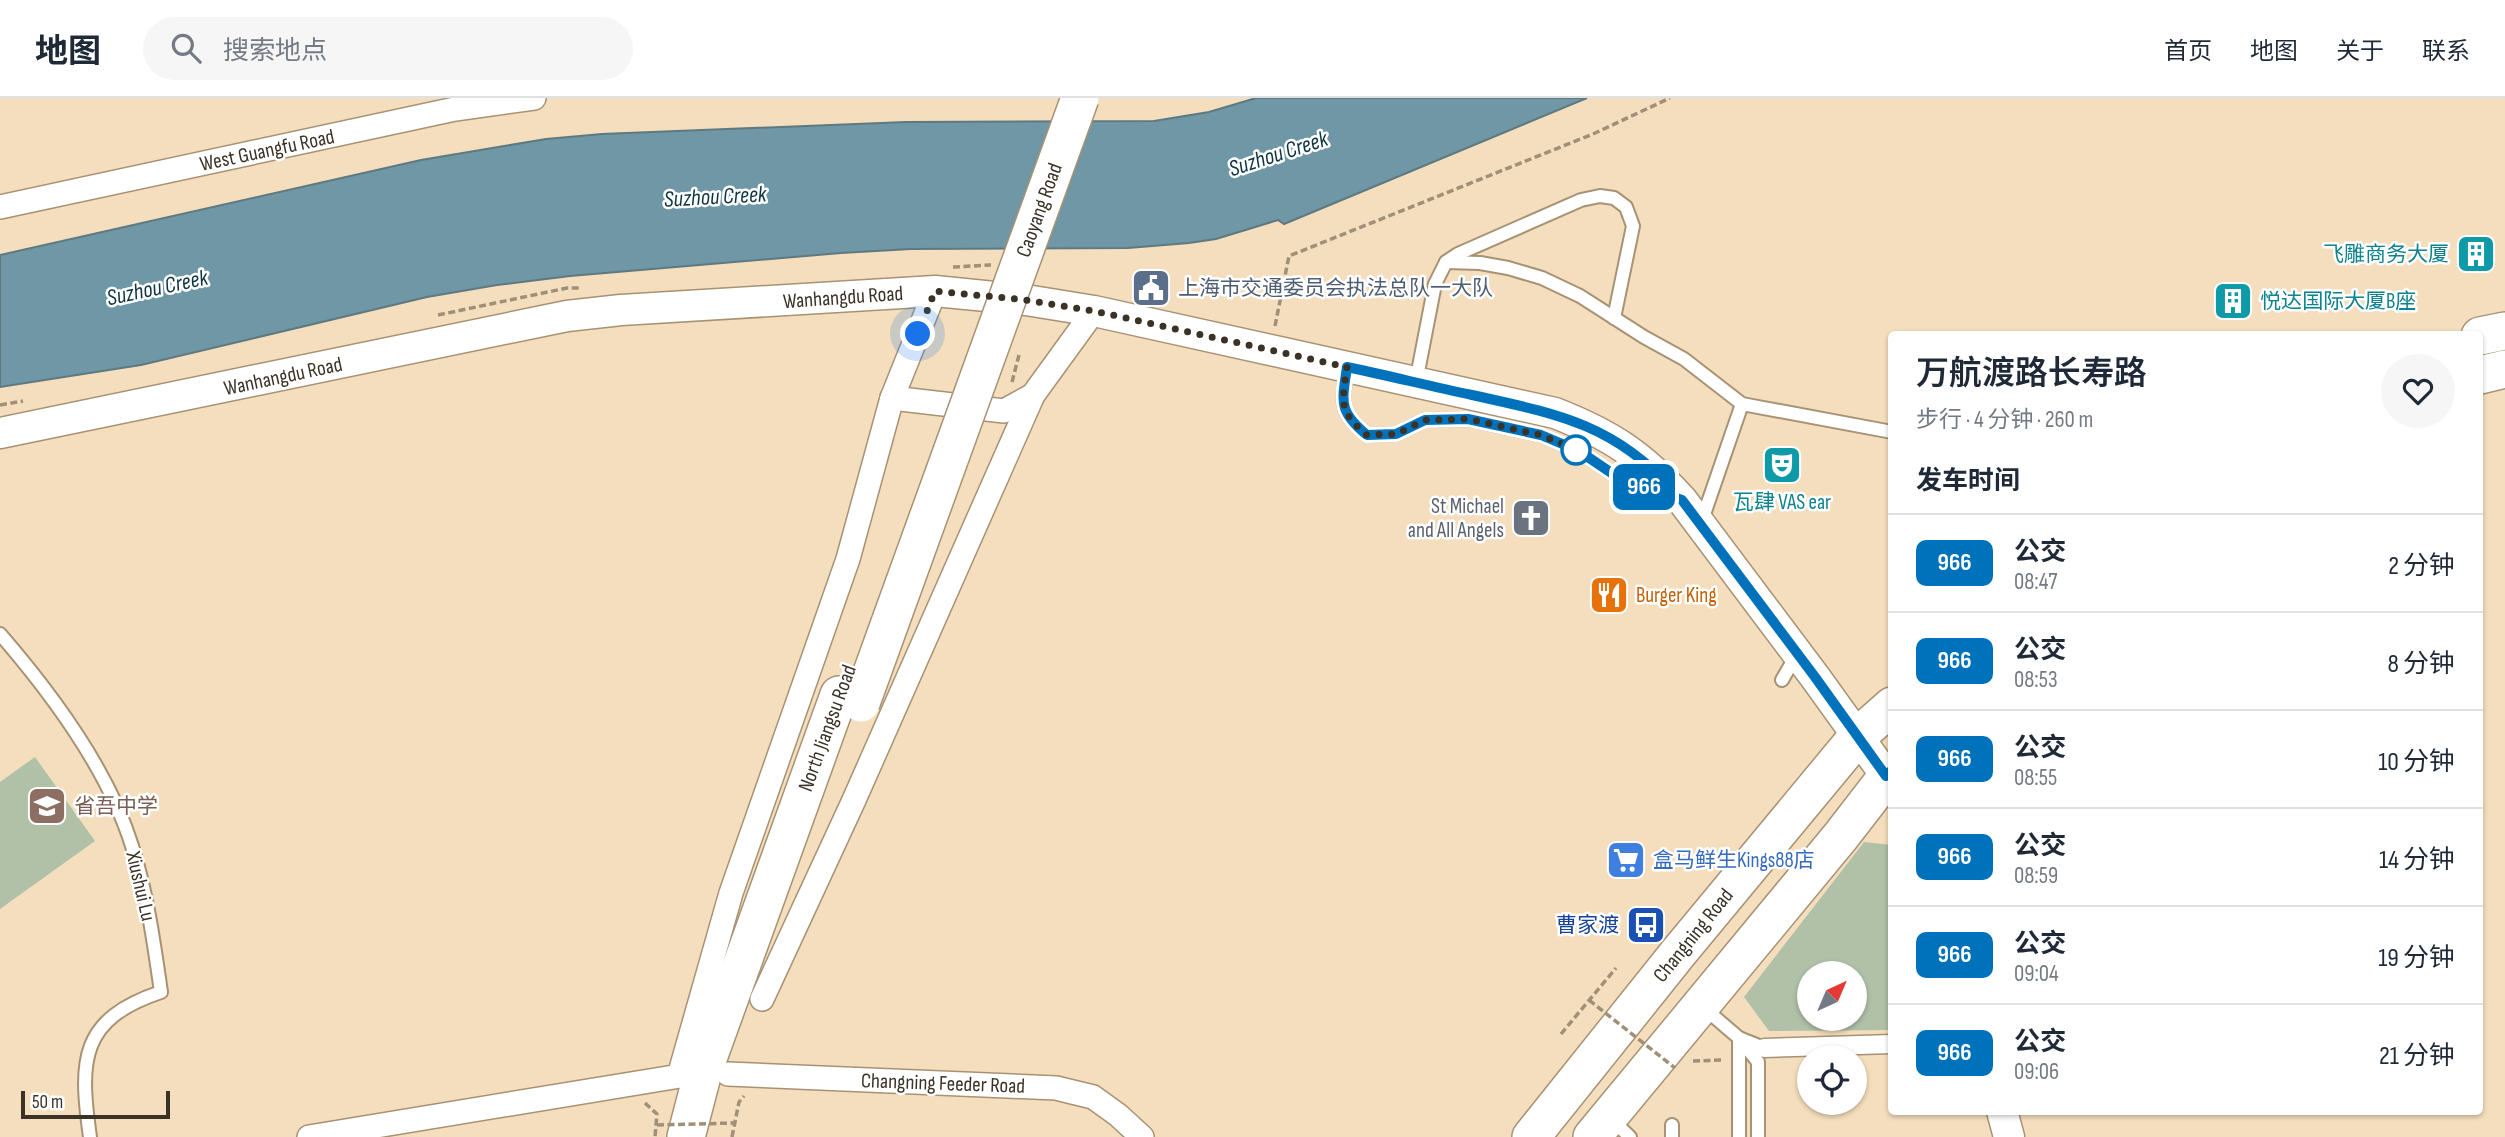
<!DOCTYPE html>
<html lang="zh">
<meta charset="utf-8">
<style>
:root{--surface:#fff;--page:#f6f6f7;--text:#1f2937;--muted:#747a83;--line:#e0e1e3}
body{margin:0;font-family:"Sofia Sans Condensed","Noto Sans SC",sans-serif;background:var(--page);color:var(--text);height:100vh;display:flex;flex-direction:column;font-size:26px;white-space:nowrap}
*{box-sizing:border-box;margin:0}
p{font-size:23px;color:var(--muted)}
.icon{flex:none;width:38px;height:38px;fill:none;stroke:currentColor;stroke-width:2;stroke-linecap:round;stroke-linejoin:round}
.map{position:relative;flex:1;overflow:hidden}
.side{position:absolute;left:1888px;top:233px;width:595px;height:784px;display:flex;flex-direction:column;background:var(--surface);border-radius:7px;box-shadow:0 2px 5px #0004}
.side>*{flex:none}
.badge{padding:0 14px;border-radius:10px;font-size:24px;line-height:46px}
.needle{width:46px;rotate:44deg}
.controls{position:absolute;left:1797px;top:863px;display:grid;gap:14px}
.controls a{display:grid;place-items:center;width:70px;height:70px;border-radius:50%;background:var(--surface);box-shadow:0 2px 5px #0004;font-size:35px}
.scale{position:absolute;left:21px;bottom:18px;width:149px;box-sizing:border-box;padding-left:7px;border:4px solid #3b3226;border-top:0;font-size:19px;line-height:24px;white-space:nowrap;color:#3b3226;-webkit-text-stroke:5px #fff;paint-order:stroke}
.you{position:absolute;width:35px;height:35px;margin:-18px;border:5px solid #fff;border-radius:50%;background:#1a73e8;box-shadow:0 0 0 10px #1a73e833}
.map>.badge{position:absolute;translate:-50% -50%;box-shadow:0 0 0 4px #fff}
h2{padding:0 28px;font-size:26px;line-height:63px}
.round{display:grid;place-items:center;flex:none;width:74px;height:74px;border-radius:37px;background:var(--page)}
.summary{display:flex;align-items:center;justify-content:space-between;height:119px;padding:0 28px}
h1{font-size:33px;font-weight:600;line-height:52px}
ul{padding:0;list-style:none}
li{display:flex;align-items:center;gap:21px;height:98px;padding:0 28px;border-top:2px solid var(--line)}
li div{flex:1}
li b{display:block;font-size:26px}
li em{font-style:normal}
li .badge{min-width:77px;font-weight:700;text-align:center}
header{display:flex;align-items:center;gap:42px;box-sizing:border-box;height:98px;padding:0 35px;background:var(--surface);border-bottom:2px solid var(--line)}
header strong{font-size:33px}
nav{display:flex;gap:38px;margin-inline-start:auto;font-size:24px}
.search{width:490px;height:63px;background:var(--page);display:flex;align-items:center;gap:18px;box-sizing:border-box;padding:0 24px;border-radius:38px;color:var(--muted);font-size:26px}
.map>svg:first-child{display:block}
.green{fill:#b1c1a8;fill-rule:evenodd}
.water{fill:#6f97a6;stroke:#5f7980;stroke-width:2}
.lines{fill:none;stroke-linecap:round;stroke-linejoin:round}
.service-casing{stroke:#a79274;stroke-width:16}
.pedestrian-casing{stroke:#a79274;stroke-width:21}
.minor-casing{stroke:#a79274;stroke-width:26}
.tertiary-casing{stroke:#a79274;stroke-width:33}
.primary-casing{stroke:#a79274;stroke-width:40}
.path{stroke:#a09078;stroke-width:3.5;stroke-dasharray:7 3.5;stroke-linecap:butt}
.service{stroke:#fff;stroke-width:12}
.pedestrian{stroke:#fff;stroke-width:18}
.minor{stroke:#fff;stroke-width:23}
.tertiary{stroke:#fff;stroke-width:30}
.primary{stroke:#fff;stroke-width:37}
.primary-bridge-casing{stroke:#a79274;stroke-width:40;stroke-linecap:butt}
.path-bridge{stroke:#a09078;stroke-width:3.5;stroke-dasharray:7 3.5;stroke-linecap:butt}
.primary-bridge{stroke:#fff;stroke-width:37}
.line-casing{stroke:#fff;stroke-width:16}
.line{stroke:#0072bc;stroke-width:10}
.walk{stroke:#3b3226;stroke-width:7;stroke-dasharray:0 12.6}
.stop-dot{fill:#fff;stroke:#0072bc;stroke-width:3.5}
.labels{text-anchor:middle;stroke-width:5;stroke-linejoin:round;paint-order:stroke}
.street-label{font-size:21px;fill:#3b3226;stroke:#fff}
.culture-label{font-size:21px;fill:#0d838f;stroke:#fff;text-anchor:end}
.service-label{font-size:21px;fill:#4e5e75;stroke:#fff;text-anchor:start}
.worship-label{font-size:21px;fill:#5b616d;stroke:#fff;text-anchor:end}
.food-label{font-size:21px;fill:#c56008;stroke:#fff;text-anchor:start}
.education-label{font-size:21px;fill:#785e54;stroke:#fff;text-anchor:start}
.shop-label{font-size:21px;fill:#366cbe;stroke:#fff;text-anchor:start}
.transit-label{font-size:21px;fill:#164399;stroke:#fff;text-anchor:end}
.water-label{font-size:23px;font-style:italic;fill:#0e3541;stroke:#fff}
</style>
<header>
<strong>地图</strong>
<div class="search"><svg class="icon" aria-label="search" viewBox="0 0 24 24"><circle cx="10" cy="10" r="6"/><path d="M15 15l6 6"/></svg>搜索地点</div>
<nav><a>首页</a><a>地图</a><a>关于</a><a>联系</a></nav>
</header>
<div class="map">
<svg width="2505" height="1039" viewBox="0 0 2505 1039">
<rect width="100%" height="100%" fill="#f4debd"/>
<g class="green">
<polygon points="35,659 95,743 0,811 0,684"/>
<path d="M 1864,744 L 1892,747 L 1892,932 L 1769,933 L 1744,899 ZM 1810,875 L 1855,875 L 1855,920 L 1810,920 Z"/>
</g>
<polygon class="water" points="1256,0 1587,0 1284,126 1278,122 1216,141 1189,145 1128,150 911,151 841,155 570,178 497,187 427,199 141,267 0,289 0,157 421,62 546,41 602,36 906,24 1154,23 1209,14"/>
<g class="lines">
<g class="service-casing">
<g id="service">
<polyline points="1446,164 1480,165 1508,170 1542,180 1580,198 1644,239 1684,261 1742,306 1892,334"/>
<path d="M 1347,270 C 1342,305 1338,313 1367,337 L 1396,336 L 1425,322 L 1468,321 L 1541,337 L 1579,353 L 1619,380 L 1665,396"/>
<polyline points="1416,284 1435,186 1446,164 1458,156 1581,102 1600,98 1614,100 1626,109 1633,128 1614,220"/>
<polyline points="1701,425 1742,306"/>
<path d="M 0,536 C 52,596 108,671 132,748 C 147,795 154,845 161,894 C 80,921 79,962 90,1039"/>
<polyline points="1782,582 1797,556"/>
<polyline points="1704,910 1739,940 1764,950"/>
<polyline points="1739,940 1758,964 1758,1039"/>
<polyline points="1610,1020 1630,1039"/>
<polyline points="1672,1027 1672,1039"/>
<polyline points="1739,1039 1739,940"/>
</g>
</g>
<g class="pedestrian-casing">
<polyline id="pedestrian" points="1764,950 1892,946"/>
</g>
<g class="minor-casing">
<g id="minor">
<polyline points="0,109 455,11 534,0"/>
<polyline points="892,300 1004,313 1033,297 1094,213"/>
<polyline points="762,901 854,702 1033,297"/>
<polyline points="728,976 1056,990 1093,999 1118,1017 1142,1039"/>
<polyline points="679,978 731,795 848,461 892,300 935,193"/>
<polyline points="309,1039 692,976"/>
</g>
</g>
<g class="tertiary-casing">
<g id="tertiary">
<path d="M 0,335 L 567,218 L 621,212 L 935,193 L 1026,202 L 1094,213 L 1555,315 C 1611,337 1641,357 1682,402 L 1815,579 L 1892,686"/>
<polyline points="2002,1013 2009,1039"/>
</g>
</g>
<g class="primary-casing">
<g id="primary">
<polyline points="2480,238 2505,233"/>
<polyline points="2480,277 2505,271"/>
<polyline points="686,1039 703,974 839,597"/>
<polyline points="1531,1039 1679,854 1858,638 1892,608"/>
<polyline points="1592,1039 1841,738 1892,672"/>
</g>
</g>
<g class="path">
<polyline points="953,169 991,167"/>
<polyline points="438,217 567,190 582,190"/>
<polyline points="1275,228 1289,158 1593,36 1670,0"/>
<polyline points="1012,284 1019,257"/>
<polyline points="0,307 23,303"/>
<polyline points="1561,936 1616,870"/>
<polyline points="1693,963 1723,962"/>
<polyline points="645,1005 657,1016 655,1039"/>
<polyline points="732,1039 739,1004 744,998"/>
</g>
<use href="#service" class="service"/>
<use href="#pedestrian" class="pedestrian"/>
<use href="#minor" class="minor"/>
<use href="#tertiary" class="tertiary"/>
<use href="#primary" class="primary"/>
<g class="primary-bridge-casing">
<polyline id="primary-bridge" points="861,605 1080,0"/>
</g>
<g class="path-bridge">
<polyline points="1589,902 1675,970"/>
<polyline points="657,1027 734,1025"/>
</g>
<use href="#primary-bridge" class="primary-bridge"/>
</g>
<g class="lines">
<g class="line-casing">
<path id="line" d="M 1672,391 C 1613,325 1553,315 1472,297 C 1430,288 1389,278 1347,269 C 1342,304 1338,313 1367,337 L 1396,336 L 1425,322 L 1468,321 L 1541,337 L 1579,353 L 1619,380 L 1682,402 L 1815,579 L 1886,678 L 1892,672"/>
</g>
<use href="#line" class="line"/>
<path class="walk" d="M 918,236 L 935,193 L 1026,202 L 1094,213 L 1347,269 C 1342,304 1338,313 1367,337 L 1396,336 L 1425,322 L 1468,321 L 1541,337 L 1579,353 L 1576,352"/>
</g>
<defs>
<g id="building-square" transform="scale(2.0125)"><rect x="-9" y="-9" width="18" height="18" rx="4" fill="#0f9aa8" stroke="#fff"/><path d="M-4-6H4V6H1V3H-1V6H-4ZM-2.5-4.3h1.7v1.8h-1.7ZM.8-4.3h1.7v1.8H.8ZM-2.5-1h1.7V.8h-1.7ZM.8-1h1.7V.8H.8Z" fill="#fff"/></g>
<g id="civic-square" transform="scale(2.0125)"><rect x="-9" y="-9" width="18" height="18" rx="4" fill="#5c6f8a" stroke="#fff"/><path d="M-.6-6.5H3V-4.5H.6V-3L4-1V1h2V6H-6V1h2V-1L-.6-3ZM-1.2 2.5V6h2.4V2.5Z" fill="#fff"/></g>
<g id="theatre-square" transform="scale(2.0125)"><rect x="-9" y="-9" width="18" height="18" rx="4" fill="#0f9aa8" stroke="#fff"/><path d="M-5-5.5Q0-4 5-5.5V0Q5 5 0 6Q-5 5-5 0ZM-3.3-2.5H-1v1.5H-3.3ZM1-2.5H3.3v1.5H1ZM-2.8 1Q0 5.5 2.8 1Z" fill="#fff"/></g>
<g id="church-square" transform="scale(2.0125)"><rect x="-9" y="-9" width="18" height="18" rx="4" fill="#6b7280" stroke="#fff"/><path d="M-1.2-6h2.4v3.5h3.3v2.4h-3.3V6h-2.4V-.1h-3.3v-2.4h3.3Z" fill="#fff"/></g>
<g id="restaurant-square" transform="scale(2.0125)"><rect x="-9" y="-9" width="18" height="18" rx="4" fill="#e8710a" stroke="#fff"/><path d="M-5-6h1v4h1v-4h1v4h1v-4h1v5L-1.5 .5V6h-2V.5L-5-1ZM5-6V6H3V1.5H1.5Q1.5-4 5-6Z" fill="#fff"/></g>
<g id="school-square" transform="scale(2.0125)"><rect x="-9" y="-9" width="18" height="18" rx="4" fill="#8d6e63" stroke="#fff"/><path d="M0-5L7-2L0 1L-7-2ZM-4 1L0 2.5L4 1V4Q0 6-4 4Z" fill="#fff"/></g>
<g id="supermarket-square" transform="scale(2.0125)"><rect x="-9" y="-9" width="18" height="18" rx="4" fill="#3f7fe0" stroke="#fff"/><path d="M-6-5.5h2.5l.6 2H6L4.5 2H-2.5L-4.4-4H-6ZM-1.5 3.2a1.3 1.3 0 1 0 .1 0ZM3 3.2a1.3 1.3 0 1 0 .1 0Z" fill="#fff"/></g>
<g id="bus-square" transform="scale(2.0125)"><rect x="-9" y="-9" width="18" height="18" rx="4" fill="#1a4fb4" stroke="#fff"/><path d="M-5-6H5V4H4V6H2V4H-2V6H-4V4H-5ZM-3.5-4V0h7V-4ZM-3.5 1.2v1.5H-2V1.2ZM2 1.2v1.5H3.5V1.2Z" fill="#fff"/></g>
</defs>
<g fill-rule="evenodd">
<use href="#building-square" x="2476" y="156"/>
<use href="#civic-square" x="1151" y="190"/>
<use href="#building-square" x="2233" y="203"/>
<use href="#theatre-square" x="1782" y="367"/>
<use href="#church-square" x="1531" y="420"/>
<use href="#restaurant-square" x="1609" y="497"/>
<use href="#school-square" x="47" y="708"/>
<use href="#supermarket-square" x="1626" y="762"/>
<use href="#bus-square" x="1646" y="827"/>
</g>
<circle class="stop-dot" cx="1576" cy="352" r="14"/>
<g class="labels">
<g class="street-label">
<text transform="translate(267 52) rotate(-12)" y="7">West Guangfu Road</text>
<text transform="translate(1039 112) rotate(-70)" y="7">Caoyang Road</text>
<text transform="translate(843 199) rotate(-4)" y="7">Wanhangdu Road</text>
<text transform="translate(283 278) rotate(-12)" y="7">Wanhangdu Road</text>
<text transform="translate(827 630) rotate(-70)" y="7">North Jiangsu Road</text>
<text transform="translate(141 788) rotate(77)" y="7">Xiushui Lu</text>
<text transform="translate(1693 837) rotate(-51)" y="7">Changning Road</text>
<text transform="translate(943 985) rotate(2)" y="7">Changning Feeder Road</text>
</g>
<g class="culture-label">
<text x="2449" y="163">飞雕商务大厦</text>
<text x="2260" y="210" text-anchor="start">悦达国际大厦B座</text>
<text x="1782" y="411" text-anchor="middle">瓦肆 VAS ear</text>
</g>
<g class="service-label">
<text x="1178" y="197">上海市交通委员会执法总队一大队</text>
</g>
<g class="worship-label">
<text x="1504" y="415">St Michael<tspan x="1504" dy="24">and All Angels</tspan></text>
</g>
<g class="food-label">
<text x="1636" y="504">Burger King</text>
</g>
<g class="education-label">
<text x="74" y="715">省吾中学</text>
</g>
<g class="shop-label">
<text x="1653" y="769">盒马鲜生Kings88店</text>
</g>
<g class="transit-label">
<text x="1619" y="834">曹家渡</text>
</g>
<g class="water-label">
<text transform="translate(1278 55) rotate(-18)" y="8">Suzhou Creek</text>
<text transform="translate(715 98) rotate(-3)" y="8">Suzhou Creek</text>
<text transform="translate(157 189) rotate(-12)" y="8">Suzhou Creek</text>
</g>
</g>
</svg>
<div class="controls">
<a><svg class="needle" viewBox="-14 -14 28 28"><path d="M0-13l5 13h-10z" fill="#e53935"/><path d="M0 13l5-13h-10z" fill="#747a83"/></svg></a>
<a><svg class="icon" aria-label="locate" viewBox="0 0 24 24"><circle cx="12" cy="12" r="6"/><path d="M12 2v4M12 18v4M2 12h4M18 12h4"/></svg></a>
</div>
<div class="scale">50 m</div>
<div class="you" style="left:918px;top:236px"></div>
<b class="badge" style="left:1644px;top:389px;background:#0072bc;color:#fff">966</b>
<section class="side">
<div class="summary"><div><h1>万航渡路长寿路</h1><p>步行 · 4 分钟 · 260 m</p></div><a class="round"><svg class="icon" aria-label="heart" viewBox="0 0 24 24"><path d="M12 20l-8-8c-3-5 5-10 8-4 3-6 11-1 8 4z"/></svg></a></div>
<h2>发车时间</h2>
<ul>
<li><span class="badge" style="background:#0072bc;color:#fff">966</span><div><b>公交</b><p>08:47</p></div><em>2 分钟</em></li>
<li><span class="badge" style="background:#0072bc;color:#fff">966</span><div><b>公交</b><p>08:53</p></div><em>8 分钟</em></li>
<li><span class="badge" style="background:#0072bc;color:#fff">966</span><div><b>公交</b><p>08:55</p></div><em>10 分钟</em></li>
<li><span class="badge" style="background:#0072bc;color:#fff">966</span><div><b>公交</b><p>08:59</p></div><em>14 分钟</em></li>
<li><span class="badge" style="background:#0072bc;color:#fff">966</span><div><b>公交</b><p>09:04</p></div><em>19 分钟</em></li>
<li><span class="badge" style="background:#0072bc;color:#fff">966</span><div><b>公交</b><p>09:06</p></div><em>21 分钟</em></li>
</ul>
</section>
</div>
